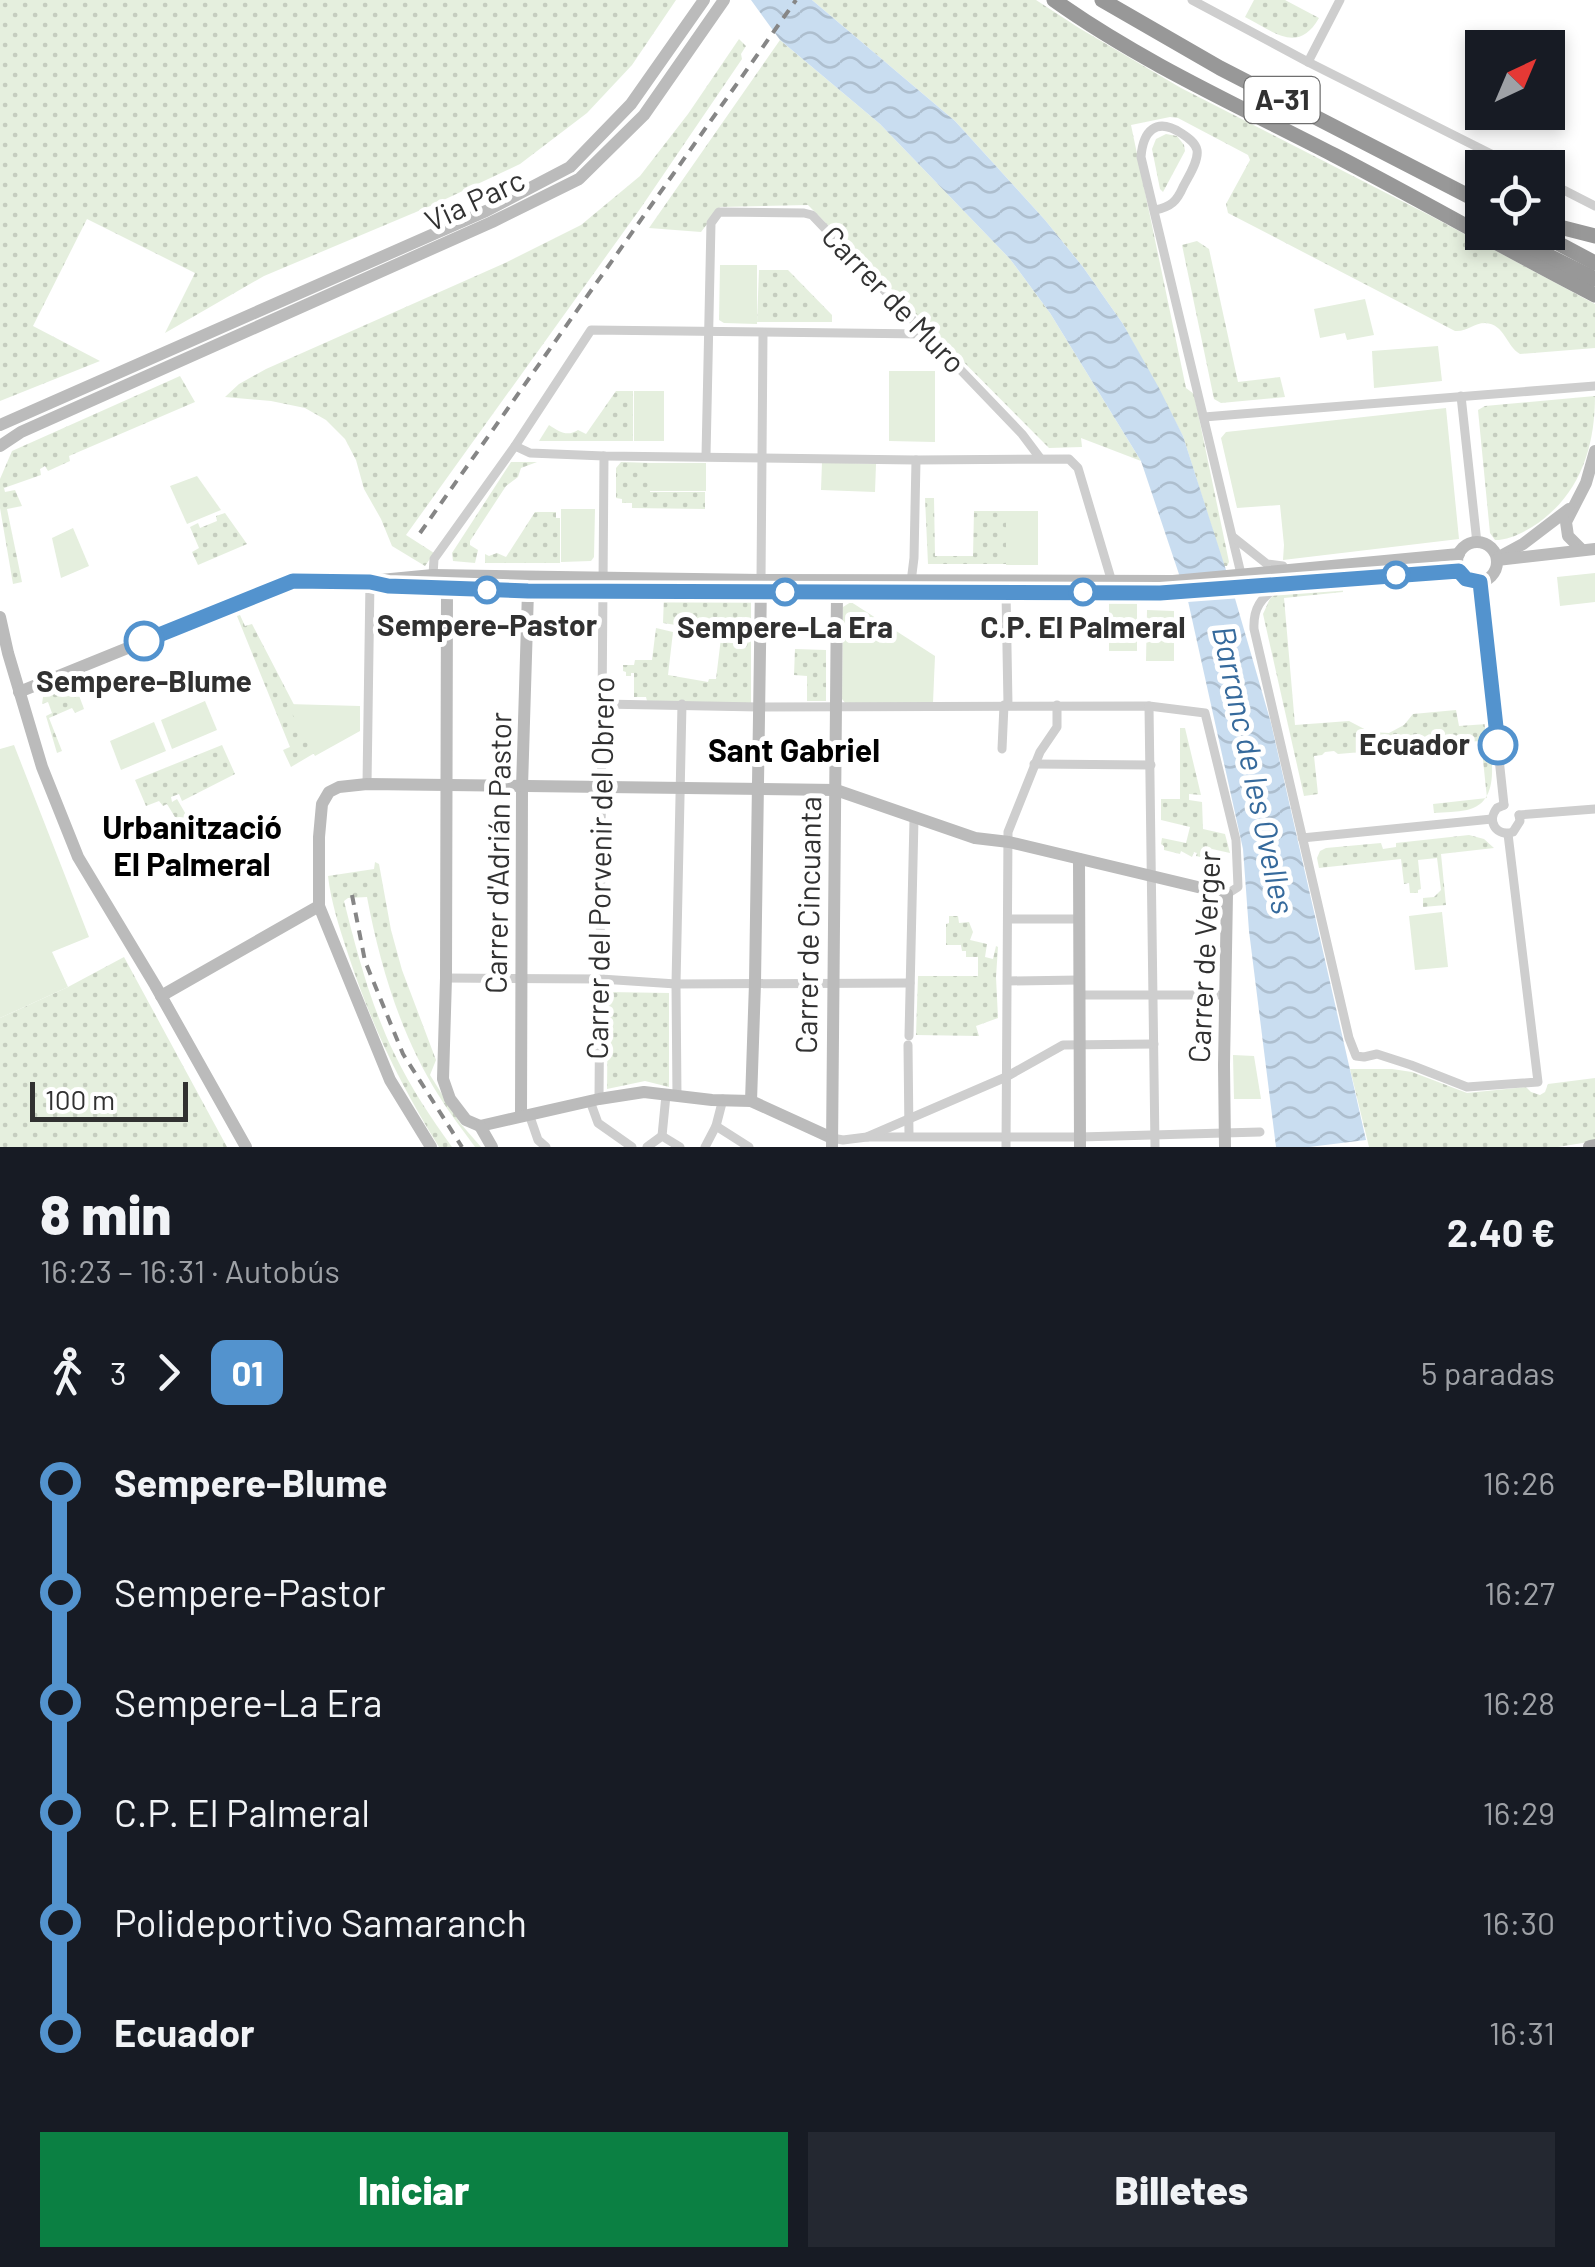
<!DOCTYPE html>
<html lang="es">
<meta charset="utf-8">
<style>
:root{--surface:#171b24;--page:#242831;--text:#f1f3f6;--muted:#9ea1a6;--accent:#0b8043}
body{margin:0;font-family:Barlow,sans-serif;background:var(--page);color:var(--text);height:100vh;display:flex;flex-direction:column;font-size:38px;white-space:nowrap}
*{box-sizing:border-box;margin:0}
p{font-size:32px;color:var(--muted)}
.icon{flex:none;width:55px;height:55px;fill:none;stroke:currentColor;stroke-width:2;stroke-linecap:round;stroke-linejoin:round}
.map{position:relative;height:1147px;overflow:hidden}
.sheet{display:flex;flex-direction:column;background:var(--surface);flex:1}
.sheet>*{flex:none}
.badge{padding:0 20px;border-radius:15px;font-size:35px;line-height:65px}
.needle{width:65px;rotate:44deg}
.fabs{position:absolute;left:1465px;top:30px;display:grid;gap:20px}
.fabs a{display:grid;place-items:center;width:100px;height:100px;border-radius:0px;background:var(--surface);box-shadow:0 5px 15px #0003;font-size:50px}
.scale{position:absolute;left:30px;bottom:25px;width:158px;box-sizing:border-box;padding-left:10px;border:5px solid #313131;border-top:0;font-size:28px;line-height:35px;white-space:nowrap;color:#313131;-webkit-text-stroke:8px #fff;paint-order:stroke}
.map>.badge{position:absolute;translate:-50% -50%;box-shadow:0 0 0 5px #fff}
.legs{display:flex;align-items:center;gap:15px;height:110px;padding:0 40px;font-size:32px}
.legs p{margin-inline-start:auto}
.overview{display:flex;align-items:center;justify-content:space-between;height:170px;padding:0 40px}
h1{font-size:55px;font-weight:800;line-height:75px}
.cta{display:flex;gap:20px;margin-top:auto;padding:20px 40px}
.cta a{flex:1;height:115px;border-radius:0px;background:var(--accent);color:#fff;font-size:40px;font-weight:800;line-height:115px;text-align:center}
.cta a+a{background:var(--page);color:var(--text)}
ul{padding:0 40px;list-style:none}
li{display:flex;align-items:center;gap:35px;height:110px;font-size:38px}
li i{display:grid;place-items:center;width:15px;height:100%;margin:0 12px;background:currentColor}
li i::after{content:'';width:25px;height:25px;margin:-12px;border:8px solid;border-radius:50%;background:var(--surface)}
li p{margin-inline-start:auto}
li:first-child i{background:linear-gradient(#0000 50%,currentColor 0)}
li:last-child i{background:linear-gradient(currentColor 50%,#0000 0)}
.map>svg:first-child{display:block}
.green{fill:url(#green-dots)}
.pitch{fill:#e5efde}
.water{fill:url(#water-waves)}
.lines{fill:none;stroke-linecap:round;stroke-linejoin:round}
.street{stroke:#cecece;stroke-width:9}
.secondary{stroke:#bbb;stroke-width:12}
.primary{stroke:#a9a9a9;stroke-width:14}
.highway{stroke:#989898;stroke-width:15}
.rail{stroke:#868686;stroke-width:4;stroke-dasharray:10 8;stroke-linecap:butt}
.line-1-casing{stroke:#fff;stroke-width:22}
.line-1{stroke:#5393ce;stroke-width:15}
.stop-1-dot{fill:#fff;stroke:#5393ce;stroke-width:5}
.labels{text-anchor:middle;stroke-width:10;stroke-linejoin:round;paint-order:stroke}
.shield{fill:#fff;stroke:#6f6f6f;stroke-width:2.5}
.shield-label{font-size:28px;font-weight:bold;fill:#313131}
.street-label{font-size:30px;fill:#313131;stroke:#fff}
.stop-label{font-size:30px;font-weight:bold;fill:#313131;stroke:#fff}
.neighbourhood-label{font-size:32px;font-weight:bold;fill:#000;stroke:#fff}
.water-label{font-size:32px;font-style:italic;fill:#366a9c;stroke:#fff}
</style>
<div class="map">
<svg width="1595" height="1147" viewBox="0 0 1595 1147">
<defs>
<pattern id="green-dots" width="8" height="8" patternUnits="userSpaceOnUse" patternTransform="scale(2.5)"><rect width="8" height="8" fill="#e5efde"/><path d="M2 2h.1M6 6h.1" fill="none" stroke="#c5cdbf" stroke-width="1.8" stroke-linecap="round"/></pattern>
<pattern id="water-waves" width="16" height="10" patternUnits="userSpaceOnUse" patternTransform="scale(2.5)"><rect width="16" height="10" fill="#c9ddf0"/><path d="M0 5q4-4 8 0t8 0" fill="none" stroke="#adbece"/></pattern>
</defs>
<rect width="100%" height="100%" fill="#fff"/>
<g class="green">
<polygon points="0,0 676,0 632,65 587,113 520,164 435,204 264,276 165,333 195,273 87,219 33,326 100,361 0,401"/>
<path d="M 812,0 L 1036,0 L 1079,28 L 1181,88 L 1431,216 L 1595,304 L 1595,348 L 1520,354 C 1506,346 1505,324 1485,323 C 1474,323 1467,332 1455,331 L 1228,213 L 1226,204 L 1250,160 L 1248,155 L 1178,118 L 1170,117 L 1131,125 L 1186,388 L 1194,394 L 1229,562 L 1227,566 L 1224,566 L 1183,436 L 1123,324 L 1083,267 L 1045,220 L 955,121 Z"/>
<path d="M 1254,0 L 1285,0 L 1319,18 C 1298,55 1273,31 1245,17 Z"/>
<polygon points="739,39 746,46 741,54 742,59 640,209 406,535 434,553 425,566 392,546 381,519 364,489 356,460 345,439 326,420 305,408 271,401 225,397 239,384 266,369 505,263 581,225 640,176 688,114"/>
<polygon points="780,40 880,124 1010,259 1050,313 1141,461 1081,438 1082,447 1049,448 808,205 720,207 701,232 649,228"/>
<polygon points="1166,134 1177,136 1184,145 1185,151 1163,192 1160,189 1152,149 1156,139"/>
<polygon points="1197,241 1209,249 1238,382 1280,377 1285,397 1221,403 1214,399 1182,245"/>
<polygon points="759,270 788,270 832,315 832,322 757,322"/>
<polygon points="180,376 195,402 69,456 70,461 48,471 45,466 40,469 41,475 4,488 5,492 15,490 22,506 7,509 22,582 13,584 0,508 0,479 12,451"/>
<path d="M 616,391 L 633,391 L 633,441 L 539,441 L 549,425 C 560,432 567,437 578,430 L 586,434 Z"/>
<path d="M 1595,396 C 1595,450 1578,498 1532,527 C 1520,534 1508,540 1495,540 L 1490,533 L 1478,410 L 1485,406 Z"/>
<polygon points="511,462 537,462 521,468 518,477 506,486 470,541 470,545 478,550 475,563 453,561 452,553"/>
<polygon points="621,462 650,463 650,492 705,492 705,509 632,508 632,503 622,503 622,499 616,498 616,468"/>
<polygon points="925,498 934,498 935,556 973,556 974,511 1006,511 1006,564 928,564"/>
<polygon points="535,512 556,512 556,518 560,518 560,563 485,563 485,554 489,556 497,553 506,557"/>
<polygon points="225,513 247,544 198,565 192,552 199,548 190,527 198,523 200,528 217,521 216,516"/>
<path d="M 1358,583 L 1359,588 L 1343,590 L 1343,592 L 1284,598 L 1295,725 L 1349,721 L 1370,732 L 1389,733 L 1404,725 L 1413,714 L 1456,710 L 1459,726 L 1487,724 C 1490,751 1504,802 1467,810 C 1457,812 1445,812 1434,813 L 1433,804 L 1487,798 L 1481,741 L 1462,742 L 1459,740 L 1450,740 L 1447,744 L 1400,748 L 1396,745 L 1388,746 L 1385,750 L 1338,754 L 1334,751 L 1325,752 L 1322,755 L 1314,756 L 1318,794 L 1304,796 L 1263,614 C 1264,612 1269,600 1270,599 C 1282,582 1337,584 1358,583 Z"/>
<polygon points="664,596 751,596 751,704 647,701 646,697 634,697 634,673 631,673 631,676 626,676 626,672 623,671 623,665 634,665 635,660 652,660 656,628 673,632 668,675 708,682 709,679 716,679 721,638 689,633 689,627 663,623"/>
<polygon points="240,615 245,626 252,624 318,751 291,767 283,750 290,747 237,616"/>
<polygon points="795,649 826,650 826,701 807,701 807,676 794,675"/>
<polygon points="98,673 101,680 77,690 84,709 75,713 72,708 49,718 62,751 57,753 46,716 52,713 48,702 42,704 43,697"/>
<polygon points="1180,728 1185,728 1201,795 1189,794 1189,800 1202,802 1203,829 1225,834 1230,853 1212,849 1209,859 1196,856 1197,853 1194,852 1192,857 1181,851 1180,854 1164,850 1164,846 1161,844 1162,838 1186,843 1190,827 1161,820 1161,799 1180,799"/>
<polygon points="222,745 235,774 182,801 179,794 171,797 172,802 177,799 198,835 189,840 167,804 163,806 159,801 146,806 135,780"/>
<polygon points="1469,835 1484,839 1494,848 1441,854 1446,905 1423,907 1423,898 1434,897 1441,890 1437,858 1418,860 1421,889 1418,890 1418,893 1410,893 1409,883 1404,884 1401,859 1319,868 1317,858 1320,851 1326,848 1381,843 1383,849 1396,847 1396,843"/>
<path d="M 375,862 L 379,864 L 391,930 L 402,970 L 436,1060 L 430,1075 L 460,1123 L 481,1147 L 475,1147 C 463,1130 450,1114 439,1096 C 401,1036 380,966 367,897 L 348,898 L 344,901 C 357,953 371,1006 395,1055 C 411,1088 431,1118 452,1147 L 439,1147 C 398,1081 371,1024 347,951 C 339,926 331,902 328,876 L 374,869 Z"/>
<polygon points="949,916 958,916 959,923 969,922 973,932 970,940 987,944 985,957 993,959 996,946 998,947 996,977 998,1018 976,1026 979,1036 916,1035 918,976 978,976 978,957 966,957 966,951 962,951 961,945 946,945 946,924 949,923"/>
<polygon points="124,957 227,1147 0,1147 0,1018 68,987"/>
<polygon points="608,992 669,993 669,1087 645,1081 607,1089"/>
<polygon points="1350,1069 1392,1069 1412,1072 1467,1093 1526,1087 1531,1092 1540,1095 1545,1092 1548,1084 1595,1078 1595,1141 1558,1147 1369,1147"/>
</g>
<g class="pitch">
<polygon points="720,265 757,265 757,324 724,323 719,320"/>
<polygon points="1365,299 1374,335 1347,340 1345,333 1320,338 1314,309"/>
<polygon points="1438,346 1442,381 1374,388 1372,351"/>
<polygon points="889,371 935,371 935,442 889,441"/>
<rect x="634" y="391" width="30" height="50"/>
<polygon points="1446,408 1459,539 1283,560 1284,545 1280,505 1237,508 1221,438 1226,432"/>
<polygon points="822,462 876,464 875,492 821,490"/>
<rect x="650" y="463" width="56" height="28"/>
<polygon points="197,476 221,510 187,524 170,486"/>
<polygon points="561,509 595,509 594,557 591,561 561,562"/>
<rect x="1006" y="511" width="32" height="54"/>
<polygon points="73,528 89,566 61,578 52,538"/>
<polygon points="1595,573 1595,602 1560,606 1557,577"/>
<polygon points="851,602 935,656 933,703 846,704 842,699 843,607"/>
<rect x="1109" y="602" width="28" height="49"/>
<polygon points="1147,610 1174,611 1174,661 1146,661"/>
<polygon points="205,701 217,730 172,749 161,720"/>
<polygon points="287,704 360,706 360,731 315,756"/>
<polygon points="154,722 166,751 121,770 110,741"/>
<polygon points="14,745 89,937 52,952 68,987 0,1018 0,749"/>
<polygon points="1442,912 1448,967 1415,970 1409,916"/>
<polygon points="1233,1055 1254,1056 1261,1099 1234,1099"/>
</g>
<polygon class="water" points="751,0 812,0 955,121 1045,220 1083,267 1123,324 1159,388 1183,436 1234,595 1271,723 1366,1140 1309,1147 1276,1147 1249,931 1243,849 1188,601 1141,461 1050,313 1010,259 880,124 780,40"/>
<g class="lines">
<g class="street">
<polyline points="1192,0 1308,62 1519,168"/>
<polyline points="1308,62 1340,0"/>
<polyline points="1548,182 1595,206"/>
<path d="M 1155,210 C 1171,207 1177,201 1183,187 C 1188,177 1199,161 1197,150 C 1195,142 1187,137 1181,133 C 1156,117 1143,131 1141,157 L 1242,578"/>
<polyline points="1461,396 1477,543"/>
<polyline points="1204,417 1595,386"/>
<polyline points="515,446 530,453 604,456 916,460 1069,459 1078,468 1112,582"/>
<polyline points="706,456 711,223 719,212 804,213 812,215 1022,434 1040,458"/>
<polyline points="1233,537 1267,564 1283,566"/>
<polyline points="433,575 434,559 515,446 591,330 924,334"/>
<polyline points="761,580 763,333"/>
<polyline points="911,582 914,558 916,460"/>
<polyline points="1480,582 1504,805"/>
<path d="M 1278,586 C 1261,598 1253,608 1254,629 L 1349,1038 L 1356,1056 L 1364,1057 L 1377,1054 L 1411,1065 L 1467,1087 L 1538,1082 L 1508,834"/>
<polyline points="603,704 759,707 1149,706 1205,713 1236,840 1238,887 1227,894"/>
<polyline points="1008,705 1006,592 1009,589"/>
<polyline points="1149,706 1155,1147"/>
<polyline points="1002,749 1004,705"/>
<polyline points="1034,764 1151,765"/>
<polyline points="367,784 370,581"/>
<path d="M 1504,805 L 1497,808 C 1486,822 1497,837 1513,832 L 1520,821 L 1519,815"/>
<polyline points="1519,815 1595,809"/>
<polyline points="1302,838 1492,819"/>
<polyline points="1008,919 1080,919"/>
<polyline points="446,978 601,979 676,984 910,983"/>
<polyline points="1008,981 1079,980"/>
<polyline points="1080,995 1225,995"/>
<polyline points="909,1036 914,819"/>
<polyline points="908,1045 909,1136"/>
<polyline points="677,1096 676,984 682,704"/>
<polyline points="599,1099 604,456"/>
<polyline points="590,1101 598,1123 632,1147"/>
<polyline points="529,1114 538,1140 546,1147"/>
<polyline points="716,1126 749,1147"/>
<polyline points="662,1136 666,1095"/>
<polyline points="867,1137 1080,1137 1260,1132"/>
<polyline points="832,1138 843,1140 867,1137 1006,1077 1063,1045 1154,1044"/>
<polyline points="647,1147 662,1136 680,1147"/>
<polyline points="705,1147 716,1126 723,1099"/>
<polyline points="1006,1147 1008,832 1040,752 1057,727 1057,705"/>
</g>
<g class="secondary">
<polyline points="0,425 486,211 570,167 631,104 704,0"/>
<polyline points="0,446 21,432 492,222 579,179 644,115 724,0"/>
<circle cx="1477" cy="562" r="20"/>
<polyline points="1582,550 1568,536 1566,522 1586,483 1595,451"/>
<polyline points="1499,557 1523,544 1569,509"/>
<polyline points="1497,560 1595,549"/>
<polyline points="387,586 516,591 1160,593 1459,571"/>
<polyline points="444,586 447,589 446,978 443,1079 450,1099 466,1120 480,1126"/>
<polyline points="0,617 8,653 42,767 78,857 155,985 246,1147"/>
<polyline points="19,692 293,581 370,581 433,575 761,580 1173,581 1459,554"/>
<polyline points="1079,859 1080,1147"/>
<polyline points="161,996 319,906"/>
<polyline points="751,1101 755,983 761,583"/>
<polyline points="521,1116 522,787 528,591"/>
<polyline points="480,1126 599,1099 644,1092 712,1100 751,1101 832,1138"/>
<polyline points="480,1126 492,1147"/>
<polyline points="431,1147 390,1080 319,906 319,837 322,804 329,792 339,787 367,784 836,790 975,838 1009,842 1227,894 1224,1065 1225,1147"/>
<polyline points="832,1147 837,593"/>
</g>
<polyline class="primary" points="1590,1147 1595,1146"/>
<g class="highway">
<path d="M 1054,0 C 1141,62 1239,106 1334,155 C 1421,200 1507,250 1595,295"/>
<polyline points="1102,0 1220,68 1482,203"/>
<polyline points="1548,224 1595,236"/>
<polyline points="1501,232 1595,279"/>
<polyline points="1537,232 1595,263"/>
</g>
<g class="rail">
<polyline points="420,533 796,0"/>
<polyline points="352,895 365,961 403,1054 462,1147"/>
</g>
</g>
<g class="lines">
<g class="line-1-casing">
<polyline id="line-1" points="144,641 293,581 370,582 388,586 528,591 1160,593 1459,571 1466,579 1480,582 1498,745"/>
</g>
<use href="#line-1" class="line-1"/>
</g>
<g class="stop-1-dot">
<circle cx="1396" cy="575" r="12"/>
<circle cx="487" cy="590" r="12"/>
<circle cx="785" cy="592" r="12"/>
<circle cx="1083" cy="592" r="12"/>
<circle cx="144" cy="641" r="18"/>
<circle cx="1498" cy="745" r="18"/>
</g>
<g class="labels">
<rect class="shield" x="1244.5" y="77" width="75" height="46" rx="8"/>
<g class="shield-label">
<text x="1282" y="110">A-31</text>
</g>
<g class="street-label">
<text transform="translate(475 201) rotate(-25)" y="10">Via Parc</text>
<text transform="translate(893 300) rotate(46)" y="10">Carrer de Muro</text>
<text transform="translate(499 853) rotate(-89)" y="10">Carrer d'Adrián Pastor</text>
<text transform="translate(601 868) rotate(-89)" y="10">Carrer del Porvenir del Obrero</text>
<text transform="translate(809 925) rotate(-89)" y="10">Carrer de Cincuanta</text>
<text transform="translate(1205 957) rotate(-87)" y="10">Carrer de Verger</text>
</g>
<g class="stop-label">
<text x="487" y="636">Sempere-Pastor</text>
<text x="785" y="638">Sempere-La Era</text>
<text x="1083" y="638">C.P. El Palmeral</text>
<text x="144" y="692">Sempere-Blume</text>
<text x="1470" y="755" text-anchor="end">Ecuador</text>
</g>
<g class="neighbourhood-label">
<text x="794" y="762">Sant Gabriel</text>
<text x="192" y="839">Urbanització<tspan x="192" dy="37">El Palmeral</tspan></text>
</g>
<g class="water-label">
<text transform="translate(1253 770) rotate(78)" y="11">Barranc de les Ovelles</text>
</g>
</g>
</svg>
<div class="fabs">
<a><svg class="needle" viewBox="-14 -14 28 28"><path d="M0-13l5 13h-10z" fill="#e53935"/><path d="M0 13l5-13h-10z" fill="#9ea1a6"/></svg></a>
<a><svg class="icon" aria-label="locate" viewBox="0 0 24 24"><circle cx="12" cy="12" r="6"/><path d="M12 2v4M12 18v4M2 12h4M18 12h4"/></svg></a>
</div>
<div class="scale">100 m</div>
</div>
<section class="sheet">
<div class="overview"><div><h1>8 min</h1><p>16:23 – 16:31 · Autobús</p></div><b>2.40 €</b></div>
<div class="legs"><svg class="icon" aria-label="walk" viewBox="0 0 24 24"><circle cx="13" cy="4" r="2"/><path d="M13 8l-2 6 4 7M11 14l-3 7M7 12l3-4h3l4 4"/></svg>3<svg class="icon" aria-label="forward" viewBox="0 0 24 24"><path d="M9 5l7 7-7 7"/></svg><b class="badge" style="background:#5393ce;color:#fff">01</b><p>5 paradas</p></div>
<ul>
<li><i style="color:#5393ce"></i><b>Sempere-Blume</b><p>16:26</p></li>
<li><i style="color:#5393ce"></i><span>Sempere-Pastor</span><p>16:27</p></li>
<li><i style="color:#5393ce"></i><span>Sempere-La Era</span><p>16:28</p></li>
<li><i style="color:#5393ce"></i><span>C.P. El Palmeral</span><p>16:29</p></li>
<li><i style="color:#5393ce"></i><span>Polideportivo Samaranch</span><p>16:30</p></li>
<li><i style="color:#5393ce"></i><b>Ecuador</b><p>16:31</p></li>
</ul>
<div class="cta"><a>Iniciar</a><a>Billetes</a></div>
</section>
